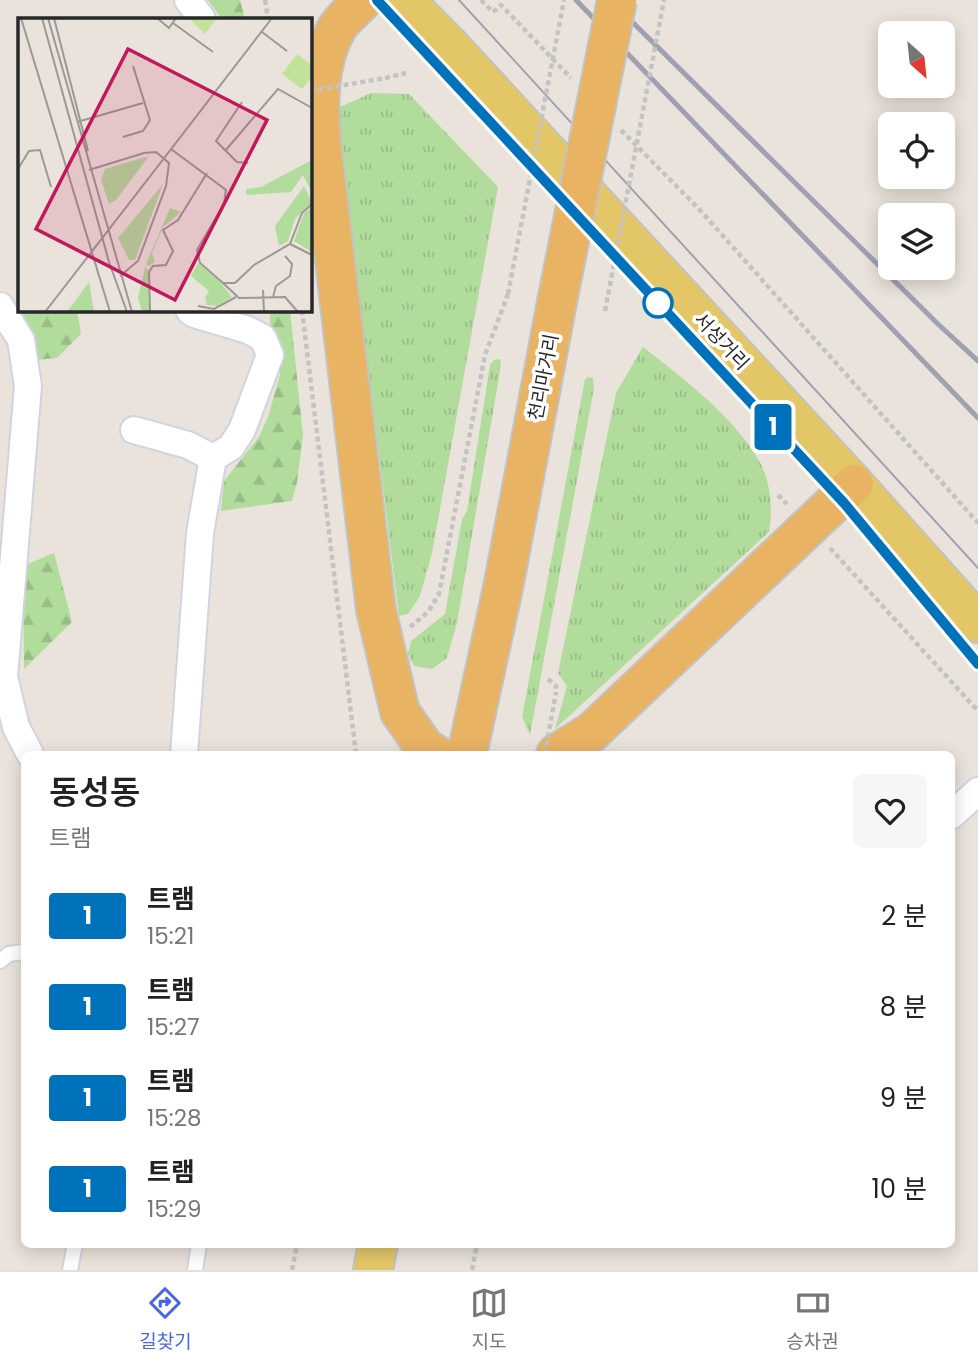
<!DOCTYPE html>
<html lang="ko">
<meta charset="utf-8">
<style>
:root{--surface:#fff;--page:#f6f6f6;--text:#222;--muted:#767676;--line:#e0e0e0;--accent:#4966e9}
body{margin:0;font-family:Poppins,"Noto Sans KR",sans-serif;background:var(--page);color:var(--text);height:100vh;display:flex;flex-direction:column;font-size:26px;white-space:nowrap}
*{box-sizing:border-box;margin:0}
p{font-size:23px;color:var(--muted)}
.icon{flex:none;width:38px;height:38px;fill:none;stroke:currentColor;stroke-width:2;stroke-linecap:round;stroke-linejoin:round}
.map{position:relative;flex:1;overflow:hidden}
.drawer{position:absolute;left:21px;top:751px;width:934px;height:497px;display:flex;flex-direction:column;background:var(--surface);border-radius:10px;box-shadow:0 4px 18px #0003}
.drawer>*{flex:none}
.badge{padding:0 14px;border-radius:5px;font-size:24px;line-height:46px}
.needle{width:46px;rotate:153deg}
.buttons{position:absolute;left:878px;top:21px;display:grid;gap:14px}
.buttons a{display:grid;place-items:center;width:77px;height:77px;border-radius:10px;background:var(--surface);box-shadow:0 4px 18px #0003;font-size:35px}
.map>.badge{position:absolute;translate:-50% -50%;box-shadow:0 0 0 4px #fff}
.round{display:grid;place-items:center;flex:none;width:74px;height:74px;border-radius:10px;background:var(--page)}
.head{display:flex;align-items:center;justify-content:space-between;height:119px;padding:0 28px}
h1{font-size:33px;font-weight:600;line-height:52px}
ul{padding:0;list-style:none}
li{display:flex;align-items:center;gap:21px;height:91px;padding:0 28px}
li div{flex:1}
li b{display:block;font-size:26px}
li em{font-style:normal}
li .badge{min-width:77px;font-weight:700;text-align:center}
.tabs{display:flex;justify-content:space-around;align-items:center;height:98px;border-top:2px solid var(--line);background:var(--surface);font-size:19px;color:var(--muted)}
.tabs a{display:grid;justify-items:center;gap:4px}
.tabs .on{color:var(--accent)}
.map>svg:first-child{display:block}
.grass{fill:url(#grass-tufts)}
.forest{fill:url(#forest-firs)}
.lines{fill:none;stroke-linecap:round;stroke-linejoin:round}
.service-casing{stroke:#d1d4e0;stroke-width:18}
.minor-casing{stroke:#d1d4e0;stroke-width:30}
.primary-casing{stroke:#c3c3c3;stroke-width:42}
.trunk-casing{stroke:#c3c3c3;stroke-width:42}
.path{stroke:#c3c3c3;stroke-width:4.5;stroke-dasharray:5 3.5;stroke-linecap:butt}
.service{stroke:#fff;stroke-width:14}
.minor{stroke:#fff;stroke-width:26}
.primary{stroke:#e3c767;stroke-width:38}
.trunk{stroke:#e9b364;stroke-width:38}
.tram{stroke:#9fa1b1;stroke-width:2}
.rail{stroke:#9fa1b1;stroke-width:5}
.trunk-bridge-casing{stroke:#c3c3c3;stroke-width:42;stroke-linecap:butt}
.path-bridge{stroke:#c3c3c3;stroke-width:4.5;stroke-dasharray:5 3.5;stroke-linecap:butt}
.trunk-bridge{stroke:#e9b364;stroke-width:38}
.line-casing{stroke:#fff;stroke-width:16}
.line{stroke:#0072bc;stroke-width:10}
.stop-dot{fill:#fff;stroke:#0072bc;stroke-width:3.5}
.labels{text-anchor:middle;stroke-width:7;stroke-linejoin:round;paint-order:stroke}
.street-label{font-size:19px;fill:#282828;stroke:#fff}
.inset-road{fill:none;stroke:#9c9893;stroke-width:2}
.view{fill:#c2185b;fill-opacity:0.15;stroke:#c2185b;stroke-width:3.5}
.inset-edge{fill:none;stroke:#282828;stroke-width:3.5}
</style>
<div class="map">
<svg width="978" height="1270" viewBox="0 0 978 1270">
<defs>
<pattern id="grass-tufts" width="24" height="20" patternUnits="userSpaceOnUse" patternTransform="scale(1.75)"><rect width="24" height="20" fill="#b1dc9c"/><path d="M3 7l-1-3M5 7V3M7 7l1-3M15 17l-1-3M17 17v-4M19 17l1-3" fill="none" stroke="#98bd86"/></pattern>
<pattern id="forest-firs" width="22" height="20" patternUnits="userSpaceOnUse" patternTransform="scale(1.75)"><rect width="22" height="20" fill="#b1dc9c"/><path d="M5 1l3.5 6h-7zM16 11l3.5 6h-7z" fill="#98bd86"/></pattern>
</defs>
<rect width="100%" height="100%" fill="#eae3db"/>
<g class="grass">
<polygon points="371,93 409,94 498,187 432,553 420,596 408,614 399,616 338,126 340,107"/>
<path d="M 643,347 C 684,379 732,415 758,459 C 771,480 773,509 769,532 L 555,729 L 567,686 L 558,673 L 616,393 Z"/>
<polygon points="500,359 501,365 457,623 447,658 432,669 414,666 408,654 411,641 445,614 462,519 467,511 490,365 494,360"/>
<polygon points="588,377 593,378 594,388 530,735 522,717 585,379"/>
</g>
<g class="forest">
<polygon points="208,0 240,0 245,19 222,19"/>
<polygon points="21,310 77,310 81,334 57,358 37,360"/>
<polygon points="270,310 290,310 303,435 297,482 292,501 221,511 224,481 259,437 268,417 280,375 270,327"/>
<polygon points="54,553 72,622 24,669 23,566"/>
</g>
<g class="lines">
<g class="service-casing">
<g id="service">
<polyline points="0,961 9,954 24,952"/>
<polyline points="70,1270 75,1244"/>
<polyline points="195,1270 199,1244"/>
</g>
</g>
<g class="minor-casing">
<g id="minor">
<polyline points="188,0 202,19"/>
<polyline points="0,306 21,340 28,386 4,677 16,727 30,754"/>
<polyline points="134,430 188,445 213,458"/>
<polyline points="184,754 200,533 213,458 231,447 242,430 270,355 263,338 248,330 194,314 189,310"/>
<polyline points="952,815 978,791"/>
</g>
</g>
<g class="primary-casing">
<g id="primary">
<polyline points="404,0 447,43 854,484 978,623"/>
<polyline points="373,1270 378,1244"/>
</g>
</g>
<g class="trunk-casing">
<g id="trunk">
<path d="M 363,0 C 355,9 343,18 337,28 C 316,64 318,111 322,151 L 376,610 L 400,712 L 425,748 L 435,754"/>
<polyline points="467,754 504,583 557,302"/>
<polyline points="556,754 592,732 854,484"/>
</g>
</g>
<g class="path">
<polyline points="265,0 268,19"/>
<polyline points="481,0 493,12 501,5 571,78"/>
<polyline points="385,78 406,73"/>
<polyline points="621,130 700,210 978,523"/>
<polyline points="302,310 356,754"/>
<polyline points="778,495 787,504"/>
<polyline points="830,548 978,711"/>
<polyline points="410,627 428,612 439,594 485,355 508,294"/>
<polyline points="548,679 556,686 556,692"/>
<polyline points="292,1270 297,1244"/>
<polyline points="472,1270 477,1244"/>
</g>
<use href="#service" class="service"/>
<use href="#minor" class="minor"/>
<use href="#primary" class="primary"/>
<use href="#trunk" class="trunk"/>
<g class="tram">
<polyline points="377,0 844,503 978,664"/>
<polyline points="459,0 978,568"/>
</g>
<g class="rail">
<polyline points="576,0 978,418"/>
<polyline points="610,0 939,325 978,361"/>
</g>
<g class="trunk-bridge-casing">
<polyline id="trunk-bridge" points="557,302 617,0"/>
</g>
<g class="path-bridge">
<polyline points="310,91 385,78"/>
<polyline points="508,294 564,0"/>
<polyline points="605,311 664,0"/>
<polyline points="545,754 556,692"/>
</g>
<use href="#trunk-bridge" class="trunk-bridge"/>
</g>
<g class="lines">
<g class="line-casing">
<polyline id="line" points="377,0 844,503 978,664"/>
</g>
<use href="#line" class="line"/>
</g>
<circle class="stop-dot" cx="658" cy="303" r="14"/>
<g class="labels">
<g class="street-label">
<text transform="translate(722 341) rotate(47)" y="7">서성거리</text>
<text transform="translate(543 377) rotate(-79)" y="7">천리마거리</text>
</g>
</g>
<g transform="translate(18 18)">
<rect width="294" height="294" fill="#eae3db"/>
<path d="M 131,138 L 98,182 L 91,186 L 83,162 L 87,151 ZM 145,166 L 117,242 L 111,242 L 100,220 Z" fill="#b1dc9c"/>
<path d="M 294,142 L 294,175 L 285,157 L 273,174 L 228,177 L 228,171 L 243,169 ZM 286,168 L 294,184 L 277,201 L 270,223 L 261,228 L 257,208 ZM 294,189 L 294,234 L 276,223 L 286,195 ZM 152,190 L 163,194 L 145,209 L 134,235 L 137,244 L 131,248 L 128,246 ZM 180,245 L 202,264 L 214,279 L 199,288 L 189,287 L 187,280 L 191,273 L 173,258 ZM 127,250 L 130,251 L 131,294 L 124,294 L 120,280 Z" fill="#b1dc9c"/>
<path d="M 71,264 L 76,294 L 49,294 Z" fill="#b1dc9c"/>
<path d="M 171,0 L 199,0 L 187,16 ZM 279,36 L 294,47 L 294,59 L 284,71 L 264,56 Z" fill="#c3e299"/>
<path class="inset-road" d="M 3,0 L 92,294M 24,0 L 91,244 L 109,294M 30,0 L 114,294M 36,0 L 70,133M 139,0 L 151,10 L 158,0M 155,5 L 195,34M 244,14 L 269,33M 224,84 L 198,123 L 219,144 L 230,145M 59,104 L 125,85M 105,119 L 125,113 L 132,102 L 115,48M 153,131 L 208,172 L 206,186 L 179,232 L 182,245 L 205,265 L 217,265 L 236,247 L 272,226 L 294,237M 207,133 L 260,71 L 294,90M 147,139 L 254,0M 0,151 L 11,133 L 22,132 L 33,169M 71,152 L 126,135 L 138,134 L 151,145 L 148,168 L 120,243 L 102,258M 272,226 L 284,195 L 294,186M 205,265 L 221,280 L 267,279 L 280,294M 245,272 L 246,294M 255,279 L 258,268 L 272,258 L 274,246 L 267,238M 180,288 L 196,291 L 218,279M 27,294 L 147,139M 132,294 L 131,254 L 135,248 L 148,247 L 155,233 L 145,212 L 160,202 L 189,155"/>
<path class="view" d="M 110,31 L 249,102 L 157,282 L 18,211 Z"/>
<rect width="294" height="294" class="inset-edge"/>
</g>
</svg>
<div class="buttons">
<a><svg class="needle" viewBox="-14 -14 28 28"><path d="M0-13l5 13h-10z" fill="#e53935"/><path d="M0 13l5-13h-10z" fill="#767676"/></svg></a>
<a><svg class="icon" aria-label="locate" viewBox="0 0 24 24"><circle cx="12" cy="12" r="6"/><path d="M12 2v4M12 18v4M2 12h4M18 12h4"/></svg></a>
<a><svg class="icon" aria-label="layers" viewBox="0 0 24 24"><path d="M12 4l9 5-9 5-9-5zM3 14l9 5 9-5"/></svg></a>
</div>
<b class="badge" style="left:773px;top:427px;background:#0072bc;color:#fff">1</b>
<section class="drawer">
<div class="head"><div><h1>동성동</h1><p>트램</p></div><a class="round"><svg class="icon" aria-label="heart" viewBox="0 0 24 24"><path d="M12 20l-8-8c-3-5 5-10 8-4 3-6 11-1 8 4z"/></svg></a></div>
<ul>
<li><span class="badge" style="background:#0072bc;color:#fff">1</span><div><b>트램</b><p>15:21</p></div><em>2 분</em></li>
<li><span class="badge" style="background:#0072bc;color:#fff">1</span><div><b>트램</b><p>15:27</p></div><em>8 분</em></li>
<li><span class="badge" style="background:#0072bc;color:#fff">1</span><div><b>트램</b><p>15:28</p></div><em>9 분</em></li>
<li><span class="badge" style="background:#0072bc;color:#fff">1</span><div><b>트램</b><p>15:29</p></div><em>10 분</em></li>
</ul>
</section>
</div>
<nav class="tabs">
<a class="on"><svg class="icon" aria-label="directions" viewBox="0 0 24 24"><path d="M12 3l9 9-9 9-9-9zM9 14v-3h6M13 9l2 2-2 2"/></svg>길찾기</a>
<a><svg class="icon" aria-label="map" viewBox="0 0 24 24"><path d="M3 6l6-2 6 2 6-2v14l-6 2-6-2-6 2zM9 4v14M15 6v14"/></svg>지도</a>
<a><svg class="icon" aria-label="tickets" viewBox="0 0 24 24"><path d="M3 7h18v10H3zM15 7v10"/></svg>승차권</a>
</nav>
